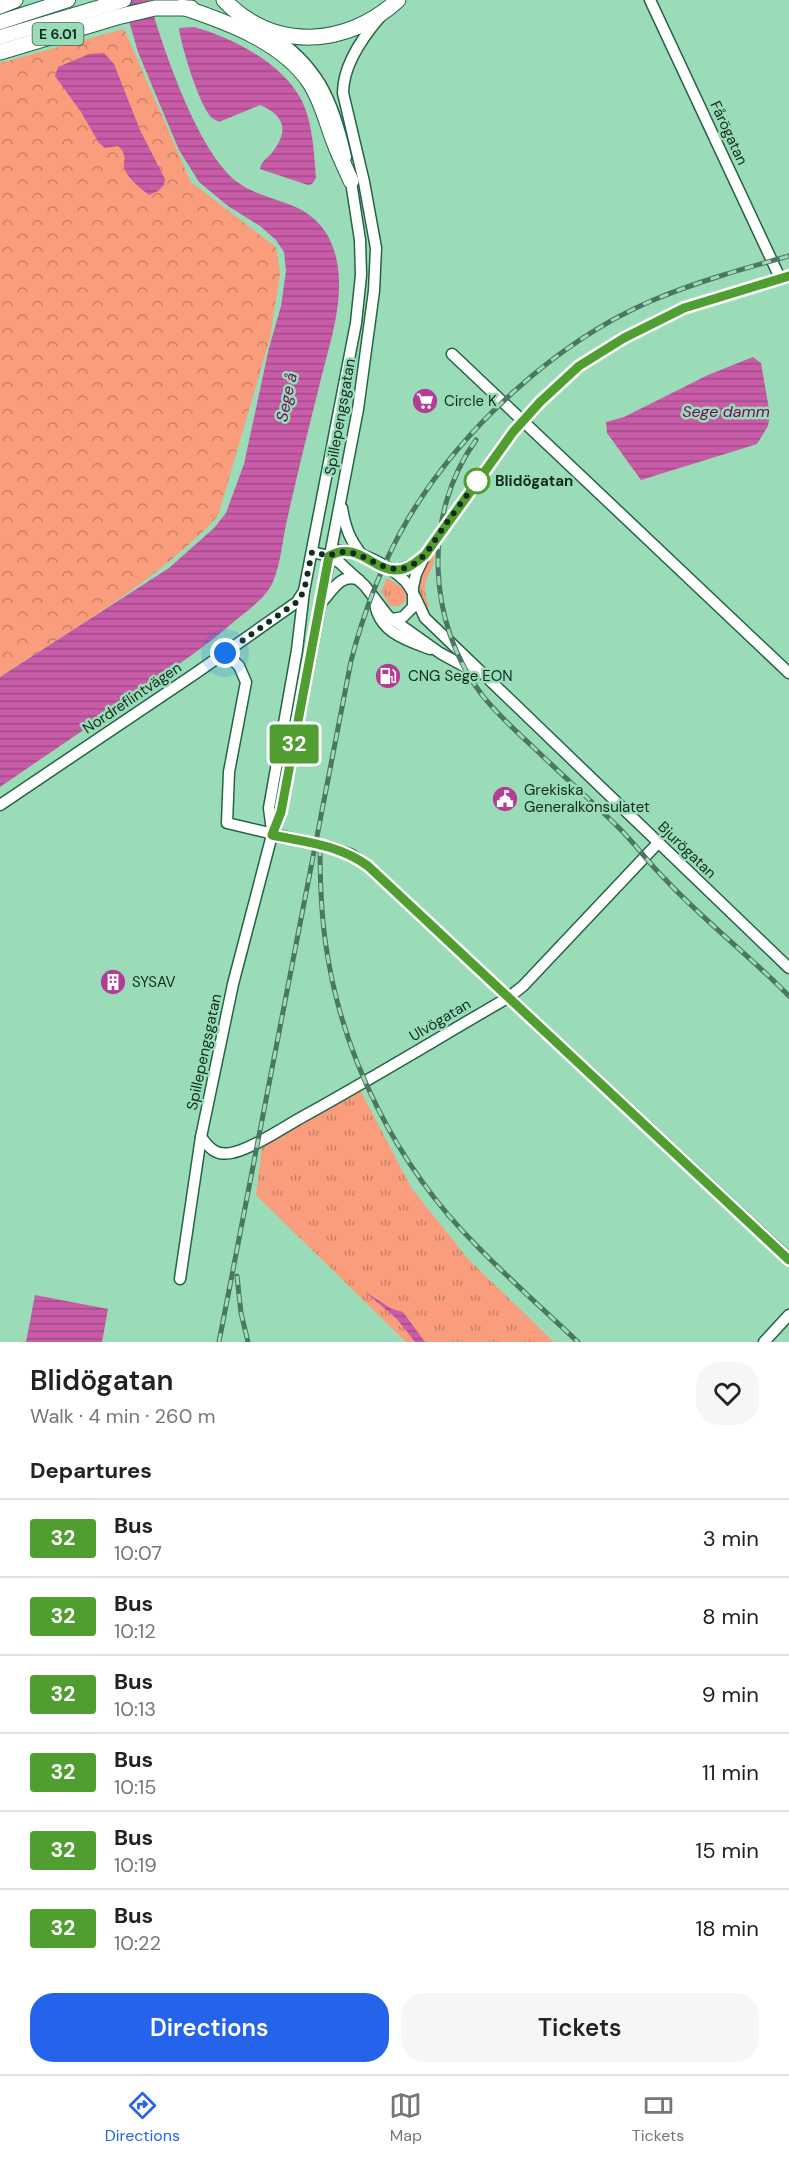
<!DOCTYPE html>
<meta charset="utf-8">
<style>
:root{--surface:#fff;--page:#f6f6f6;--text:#222;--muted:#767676;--line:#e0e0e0;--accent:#2563eb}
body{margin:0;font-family:"DM Sans",sans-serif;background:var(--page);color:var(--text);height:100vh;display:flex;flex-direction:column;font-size:22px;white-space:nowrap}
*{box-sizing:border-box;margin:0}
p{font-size:20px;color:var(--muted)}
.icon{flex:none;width:33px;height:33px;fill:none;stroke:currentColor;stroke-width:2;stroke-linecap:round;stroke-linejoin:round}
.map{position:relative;height:1342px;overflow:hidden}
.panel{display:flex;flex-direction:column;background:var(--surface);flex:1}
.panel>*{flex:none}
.badge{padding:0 12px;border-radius:4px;font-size:21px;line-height:39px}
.you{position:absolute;width:30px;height:30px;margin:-15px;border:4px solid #fff;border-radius:50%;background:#1a73e8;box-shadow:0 0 0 9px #1a73e833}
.map>.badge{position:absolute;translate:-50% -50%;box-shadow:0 0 0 3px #fff}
h2{padding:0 30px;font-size:22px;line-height:54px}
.round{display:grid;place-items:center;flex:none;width:63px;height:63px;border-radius:24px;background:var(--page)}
.headline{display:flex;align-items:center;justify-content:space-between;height:102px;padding:0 30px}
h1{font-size:28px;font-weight:600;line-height:45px}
.action{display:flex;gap:12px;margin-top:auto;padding:12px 30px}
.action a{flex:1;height:69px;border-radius:24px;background:var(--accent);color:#fff;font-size:24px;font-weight:600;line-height:69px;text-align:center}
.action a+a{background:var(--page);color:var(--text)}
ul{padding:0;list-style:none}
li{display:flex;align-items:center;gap:18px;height:78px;padding:0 30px;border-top:2px solid var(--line)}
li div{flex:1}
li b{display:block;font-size:22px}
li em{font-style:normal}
li .badge{min-width:66px;font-weight:700;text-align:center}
.dock{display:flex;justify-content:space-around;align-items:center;height:84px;border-top:2px solid var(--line);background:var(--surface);font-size:16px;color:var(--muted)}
.dock a{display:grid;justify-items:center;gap:3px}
.dock .on{color:var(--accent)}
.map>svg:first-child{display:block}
.grass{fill:url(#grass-tufts)}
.park{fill:url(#park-crowns)}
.water{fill:url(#water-rules)}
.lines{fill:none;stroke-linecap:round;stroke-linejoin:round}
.minor-casing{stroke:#236445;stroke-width:13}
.major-casing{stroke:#236445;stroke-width:16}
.highway-casing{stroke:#236445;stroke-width:17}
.minor{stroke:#fff;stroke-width:10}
.major{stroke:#fff;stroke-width:14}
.highway{stroke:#fff;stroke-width:15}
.rail-casing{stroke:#4b765f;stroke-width:5}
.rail{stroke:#9adbb8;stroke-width:3;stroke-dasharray:9;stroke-linecap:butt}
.line-casing{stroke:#fff;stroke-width:14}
.line{stroke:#509e2f;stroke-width:9}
.walk{stroke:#122d1f;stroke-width:6;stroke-dasharray:0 10.8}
.stop-dot{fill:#fff;stroke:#509e2f;stroke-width:3}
.labels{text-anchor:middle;stroke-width:5;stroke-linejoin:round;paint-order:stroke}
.shield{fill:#9adbb8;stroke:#3b614d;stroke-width:1.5}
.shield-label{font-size:14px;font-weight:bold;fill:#122d1f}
.street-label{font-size:15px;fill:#122d1f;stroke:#9adbb8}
.poi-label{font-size:15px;fill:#122d1f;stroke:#9adbb8;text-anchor:start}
.stop-label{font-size:15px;font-weight:bold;fill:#122d1f;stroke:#9adbb8;text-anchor:start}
.water-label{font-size:16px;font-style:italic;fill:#720a5b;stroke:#9adbb8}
</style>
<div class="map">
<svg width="789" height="1342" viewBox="0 0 789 1342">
<defs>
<pattern id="grass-tufts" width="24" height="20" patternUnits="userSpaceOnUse" patternTransform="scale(1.5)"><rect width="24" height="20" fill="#f99d7d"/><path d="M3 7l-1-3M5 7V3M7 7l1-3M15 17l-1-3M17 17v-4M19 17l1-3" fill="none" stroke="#c88066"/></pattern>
<pattern id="park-crowns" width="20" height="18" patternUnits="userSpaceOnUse" patternTransform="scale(1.5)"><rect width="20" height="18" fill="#f99d7d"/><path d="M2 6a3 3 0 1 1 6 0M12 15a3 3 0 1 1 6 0" fill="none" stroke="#c88066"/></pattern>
<pattern id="water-rules" width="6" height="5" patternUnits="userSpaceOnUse" patternTransform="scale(1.5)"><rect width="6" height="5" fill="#c85ca8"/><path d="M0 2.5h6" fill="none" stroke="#a14c88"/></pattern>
</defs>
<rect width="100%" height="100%" fill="#9adbb8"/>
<g class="grass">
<path d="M 434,554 C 436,574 417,577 429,606 L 426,613 C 415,587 418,577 434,554 Z"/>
<polygon points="387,578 401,587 406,593 405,601 399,606 390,606 381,591"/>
<polygon points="360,1090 412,1189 469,1260 554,1342 406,1342 256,1195 262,1148 289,1128"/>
</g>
<path class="park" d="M 124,29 L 191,182 L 276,247 L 280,273 L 270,338 L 218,516 C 156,582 75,627 0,677 L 0,63 Z"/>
<g class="water">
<path d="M 123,0 L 149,0 C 163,48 197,150 236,181 C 267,205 307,197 329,238 C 352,284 330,340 319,387 C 308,431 297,475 287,520 C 282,542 281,564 272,584 C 265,598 248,610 236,620 C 204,648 169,671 134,695 C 90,726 45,756 0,787 L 0,677 L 169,568 L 214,528 L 226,513 L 244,464 L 269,348 L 281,306 L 286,271 L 284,252 L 276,240 L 260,226 L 228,206 L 199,182 L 179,150 L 163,112 L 138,52 Z"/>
<path d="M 194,27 C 233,38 283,63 302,101 C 313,124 314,153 316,178 L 312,184 L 308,185 L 260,169 C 261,162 266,159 271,154 C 289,132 286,116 260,105 L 219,122 C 216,120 213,119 211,117 C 199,104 181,46 179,28 Z"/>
<path d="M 104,53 L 114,64 L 140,130 L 165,179 L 164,185 L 158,191 L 149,195 C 138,186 119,173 125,158 L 122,150 L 118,146 L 105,148 L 99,143 L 81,112 L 55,76 L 58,67 L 89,54 Z"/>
<polygon points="753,357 761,363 770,415 768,426 757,444 641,480 607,433 606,422 624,417 708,375"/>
<polygon points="364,1291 392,1309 403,1312 425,1342 415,1342 397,1319"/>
<polygon points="35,1295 108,1309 102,1342 26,1342"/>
</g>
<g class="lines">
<g class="minor-casing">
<g id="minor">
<polyline points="650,0 780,278"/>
<path d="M 267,32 C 318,64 333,100 346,157"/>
<polyline points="452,354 789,673"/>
<path d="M 342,508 C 345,527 350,541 363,556"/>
<polyline points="312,552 329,556 340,563 365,586 388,616 440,653 473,671"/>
<path d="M 329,556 C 333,553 337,550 342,551 C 362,551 391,567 405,581 C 414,591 419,606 425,618 L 789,968"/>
<path d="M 391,570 C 404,570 413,565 423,557"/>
<path d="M 322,602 C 332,591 341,572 359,580"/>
<path d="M 375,603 C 379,632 406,640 430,649"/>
<polyline points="393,619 403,617 413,607 413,587 416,574 425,555 513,432 540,402 579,366 624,338 684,308 789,276"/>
<polyline points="225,653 239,666 246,682 229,772 227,823 329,847 352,855 368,866 789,1259"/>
<polyline points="0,805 196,673 297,602 304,591"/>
<polyline points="272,831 269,808 297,650 304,591 356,323 361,275 360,240 350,175"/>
<path d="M 201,1137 C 209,1148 216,1156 231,1153 C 252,1149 284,1127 304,1116 C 373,1078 440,1037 509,997 L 523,986 L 658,843"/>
<path d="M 180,1279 L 201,1137 L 233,984 L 272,835 L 281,811 L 358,409 L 374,291 L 376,248 L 364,182 L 343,93 C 343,65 362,38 380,17"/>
<polyline points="764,1342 789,1315"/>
</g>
</g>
<g class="major-casing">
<g id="major">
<polyline points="0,22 68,0"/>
<polyline points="0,37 124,0"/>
</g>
</g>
<g class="highway-casing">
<g id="highway">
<path d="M 224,0 C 274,52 347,47 398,0"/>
<polyline points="0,6 15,0"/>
<path d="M 182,7 C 227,22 283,42 310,83 C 321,100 326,120 333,139 C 338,153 345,167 351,181"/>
<polyline points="0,52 117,17 155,8 191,8"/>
</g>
</g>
<use href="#minor" class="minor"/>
<use href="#major" class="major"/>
<use href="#highway" class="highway"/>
<g class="rail-casing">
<g id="rail">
<path d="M 476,440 C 422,515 427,623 482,695 C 497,714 515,730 533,747 C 560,773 588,798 615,824 C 633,841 647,861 664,878 C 703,920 749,955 789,996"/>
<path d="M 320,847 C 320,880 321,913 326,946 C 342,1057 397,1166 476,1245 C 509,1279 544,1310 578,1342"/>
<polyline points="237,1276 241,1313 248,1342"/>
<path d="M 219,1342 L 351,661 C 363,614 383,561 408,519 C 461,429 556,342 651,301 C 696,282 742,269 789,256"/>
</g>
</g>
<use href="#rail" class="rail"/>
</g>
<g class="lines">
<g class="line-casing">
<path id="line" d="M 789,276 L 684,308 L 624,338 L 579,366 L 540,402 L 513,432 L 425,555 C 416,562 408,570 396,570 C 374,571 357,540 329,556 L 281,812 L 272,835 C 306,842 339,845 368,866 L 789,1260"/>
</g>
<use href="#line" class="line"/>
<path class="walk" d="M 225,653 L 297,602 L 304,591 L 312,552 L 329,556 C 360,539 382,582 412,565 C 425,558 431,546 439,534 C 451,516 466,497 477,481"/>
</g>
<defs>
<g id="supermarket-disc" transform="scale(1.35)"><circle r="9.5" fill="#b33d94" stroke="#9adbb8"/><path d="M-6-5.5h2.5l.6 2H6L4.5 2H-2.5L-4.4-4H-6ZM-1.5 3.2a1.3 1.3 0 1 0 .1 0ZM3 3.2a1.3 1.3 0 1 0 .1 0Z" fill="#fff"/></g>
<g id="fuel-disc" transform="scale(1.35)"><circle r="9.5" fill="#b33d94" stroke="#9adbb8"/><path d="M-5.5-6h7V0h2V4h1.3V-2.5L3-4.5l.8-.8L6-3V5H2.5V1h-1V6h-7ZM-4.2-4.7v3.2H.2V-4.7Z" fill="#fff"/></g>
<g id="civic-disc" transform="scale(1.35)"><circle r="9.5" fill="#b33d94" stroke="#9adbb8"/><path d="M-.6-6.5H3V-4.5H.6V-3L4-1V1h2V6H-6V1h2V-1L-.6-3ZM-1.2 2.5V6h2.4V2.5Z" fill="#fff"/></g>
<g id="building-disc" transform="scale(1.35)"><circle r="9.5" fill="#b33d94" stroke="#9adbb8"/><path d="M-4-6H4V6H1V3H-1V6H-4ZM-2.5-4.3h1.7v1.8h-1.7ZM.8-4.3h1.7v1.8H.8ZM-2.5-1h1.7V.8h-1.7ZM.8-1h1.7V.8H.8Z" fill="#fff"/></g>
</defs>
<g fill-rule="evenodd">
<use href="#supermarket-disc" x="425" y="401"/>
<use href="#fuel-disc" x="388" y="676"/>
<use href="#civic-disc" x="505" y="799"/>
<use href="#building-disc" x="113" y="982"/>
</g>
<circle class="stop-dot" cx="477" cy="481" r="12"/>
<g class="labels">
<rect class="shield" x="32.5" y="23" width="51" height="22" rx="4.5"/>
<g class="shield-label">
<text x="58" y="39">E 6.01</text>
</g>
<g class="street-label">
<text transform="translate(729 133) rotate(65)" y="5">Fårögatan</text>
<text transform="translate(340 417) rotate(-80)" y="5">Spillepengsgatan</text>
<text transform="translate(132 698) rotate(-34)" y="5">Nordreflintvägen</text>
<text transform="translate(687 850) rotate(44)" y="5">Bjurögatan</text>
<text transform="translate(440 1020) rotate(-31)" y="5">Ulvögatan</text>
<text transform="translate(204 1052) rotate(-78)" y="5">Spillepengsgatan</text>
</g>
<g class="poi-label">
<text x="444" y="406">Circle K</text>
<text x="408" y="681">CNG Sege EON</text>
<text x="524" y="795">Grekiska<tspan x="524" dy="17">Generalkonsulatet</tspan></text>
<text x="132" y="987">SYSAV</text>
</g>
<g class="stop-label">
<text x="495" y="486">Blidögatan</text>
</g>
<g class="water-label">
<text transform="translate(286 397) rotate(-78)" y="6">Sege å</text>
<text x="726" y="417">Sege damm</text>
</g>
</g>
</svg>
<div class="you" style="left:225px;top:653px"></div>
<b class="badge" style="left:294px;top:744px;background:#509e2f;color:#fff">32</b>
</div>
<section class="panel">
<div class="headline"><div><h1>Blidögatan</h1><p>Walk · 4 min · 260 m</p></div><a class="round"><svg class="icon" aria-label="heart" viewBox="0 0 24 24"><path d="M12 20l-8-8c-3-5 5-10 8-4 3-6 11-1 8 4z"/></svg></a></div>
<h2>Departures</h2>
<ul>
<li><span class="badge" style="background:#509e2f;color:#fff">32</span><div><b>Bus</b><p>10:07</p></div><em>3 min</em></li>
<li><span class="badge" style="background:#509e2f;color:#fff">32</span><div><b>Bus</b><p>10:12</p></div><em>8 min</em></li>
<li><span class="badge" style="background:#509e2f;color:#fff">32</span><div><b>Bus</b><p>10:13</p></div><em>9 min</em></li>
<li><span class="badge" style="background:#509e2f;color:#fff">32</span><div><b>Bus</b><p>10:15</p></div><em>11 min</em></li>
<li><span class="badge" style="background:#509e2f;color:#fff">32</span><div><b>Bus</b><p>10:19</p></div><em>15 min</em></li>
<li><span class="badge" style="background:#509e2f;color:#fff">32</span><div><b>Bus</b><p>10:22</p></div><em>18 min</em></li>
</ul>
<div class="action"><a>Directions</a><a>Tickets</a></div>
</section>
<nav class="dock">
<a class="on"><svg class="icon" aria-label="directions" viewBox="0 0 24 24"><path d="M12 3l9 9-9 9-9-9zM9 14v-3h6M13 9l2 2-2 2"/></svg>Directions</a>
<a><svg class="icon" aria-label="map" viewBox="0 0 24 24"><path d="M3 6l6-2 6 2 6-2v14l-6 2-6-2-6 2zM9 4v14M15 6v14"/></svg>Map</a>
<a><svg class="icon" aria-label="tickets" viewBox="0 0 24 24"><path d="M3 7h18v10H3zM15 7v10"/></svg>Tickets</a>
</nav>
